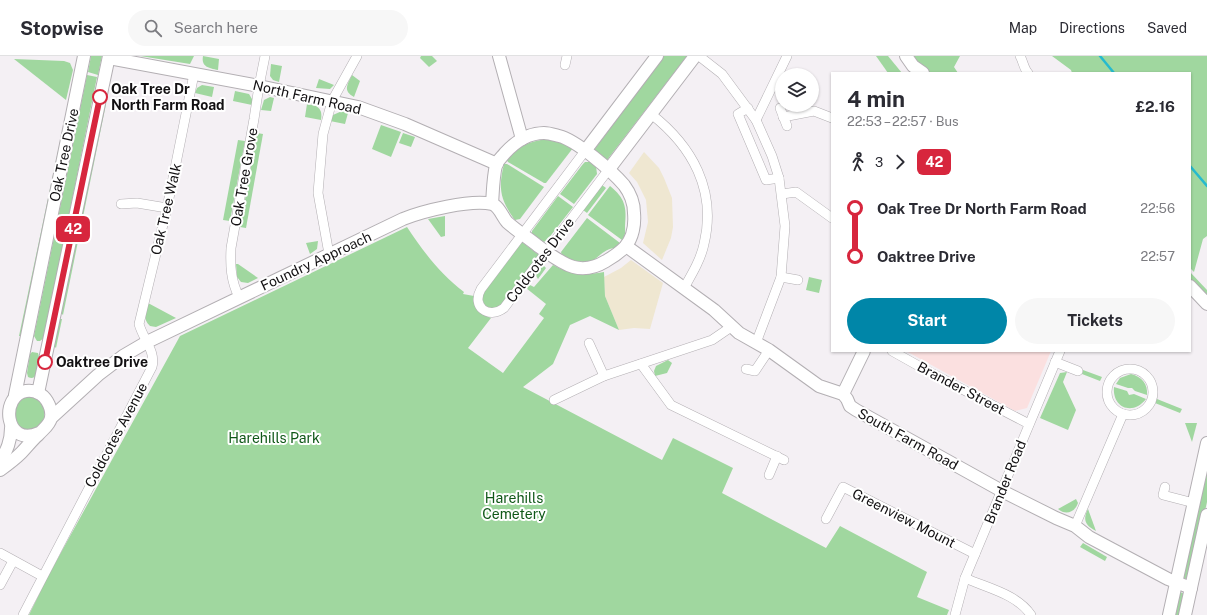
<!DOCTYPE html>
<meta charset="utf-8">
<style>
:root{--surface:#fff;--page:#f7f7f7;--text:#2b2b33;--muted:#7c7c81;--line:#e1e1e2;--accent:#0086a8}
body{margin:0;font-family:"Public Sans",sans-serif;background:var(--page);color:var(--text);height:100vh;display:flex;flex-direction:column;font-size:15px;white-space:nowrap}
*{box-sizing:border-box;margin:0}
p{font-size:13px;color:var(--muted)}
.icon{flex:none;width:22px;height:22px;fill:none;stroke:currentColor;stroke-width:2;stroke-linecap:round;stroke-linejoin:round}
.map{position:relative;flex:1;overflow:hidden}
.drawer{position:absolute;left:831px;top:16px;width:360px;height:280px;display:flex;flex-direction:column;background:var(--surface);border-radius:0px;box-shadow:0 1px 3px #0004}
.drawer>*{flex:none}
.badge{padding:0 8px;border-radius:6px;font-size:14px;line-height:26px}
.buttons{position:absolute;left:775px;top:12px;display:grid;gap:8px}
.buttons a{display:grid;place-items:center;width:44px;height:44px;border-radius:50%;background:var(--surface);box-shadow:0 1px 3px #0004;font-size:20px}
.map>.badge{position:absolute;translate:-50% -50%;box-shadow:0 0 0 2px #fff}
.legs{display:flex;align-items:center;gap:6px;height:44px;padding:0 16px;font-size:13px}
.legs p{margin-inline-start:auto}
.summary{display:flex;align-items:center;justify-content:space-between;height:68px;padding:0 16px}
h1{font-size:22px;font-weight:700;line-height:30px}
.cta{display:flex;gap:8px;margin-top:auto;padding:8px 16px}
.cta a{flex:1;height:46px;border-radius:24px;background:var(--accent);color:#fff;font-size:16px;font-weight:700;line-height:46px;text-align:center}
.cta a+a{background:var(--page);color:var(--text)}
ul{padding:0 16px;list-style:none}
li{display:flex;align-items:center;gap:14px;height:48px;font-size:15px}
li i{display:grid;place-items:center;width:6px;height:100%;margin:0 5px;background:currentColor}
li i::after{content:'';width:10px;height:10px;margin:-5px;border:3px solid;border-radius:50%;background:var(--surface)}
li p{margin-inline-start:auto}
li:first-child i{background:linear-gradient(#0000 50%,currentColor 0)}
li:last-child i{background:linear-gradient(currentColor 50%,#0000 0)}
header{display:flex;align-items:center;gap:24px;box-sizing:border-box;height:56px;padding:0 20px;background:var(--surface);border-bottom:1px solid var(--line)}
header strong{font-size:19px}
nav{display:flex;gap:22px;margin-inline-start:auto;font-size:14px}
.search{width:280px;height:36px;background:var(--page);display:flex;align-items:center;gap:10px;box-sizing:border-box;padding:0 14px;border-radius:22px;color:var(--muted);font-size:15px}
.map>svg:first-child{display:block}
.commercial{fill:#efe7d1}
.education{fill:#fbe0e0}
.green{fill:#a0d79f}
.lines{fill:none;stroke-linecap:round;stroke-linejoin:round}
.stream{stroke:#26bace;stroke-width:2.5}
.street-casing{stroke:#b3afb3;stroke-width:10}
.secondary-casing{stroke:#b3afb3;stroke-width:14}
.street{stroke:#fff;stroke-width:9}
.secondary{stroke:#fff;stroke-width:12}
.line-1-casing{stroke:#fff;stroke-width:9}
.line-1{stroke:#d7263d;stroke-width:6}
.stop-1-dot{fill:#fff;stroke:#d7263d;stroke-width:2}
.labels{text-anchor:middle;stroke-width:4;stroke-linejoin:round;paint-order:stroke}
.stop-label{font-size:14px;font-weight:bold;fill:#121012;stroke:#fff;text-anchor:start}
.street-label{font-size:14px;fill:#121012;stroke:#fff}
.park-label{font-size:14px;fill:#105818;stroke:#fff}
</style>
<header>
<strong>Stopwise</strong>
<div class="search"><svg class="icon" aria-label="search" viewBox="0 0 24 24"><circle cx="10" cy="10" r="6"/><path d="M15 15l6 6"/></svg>Search here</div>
<nav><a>Map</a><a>Directions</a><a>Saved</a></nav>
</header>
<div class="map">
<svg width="1207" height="559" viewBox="0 0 1207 559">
<rect width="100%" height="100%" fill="#f4f0f4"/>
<g class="commercial">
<polygon points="644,96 659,112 664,122 672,142 673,171 671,182 662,204 643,187 648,166 646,144 637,126 629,117"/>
<polygon points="631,204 663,227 650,273 634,272 619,274 605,240 604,221 621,212"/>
</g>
<polygon class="education" points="906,295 1051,295 1027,352 1015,355"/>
<g class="green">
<polygon points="91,0 102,0 98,19 88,16"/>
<polygon points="140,0 194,0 190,8"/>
<path d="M 203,0 L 219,3 L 218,14 C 209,12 201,11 203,0 Z"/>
<polygon points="421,0 432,0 437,5 429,11 420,2"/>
<polygon points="664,0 687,0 607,104 594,94"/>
<polygon points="876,0 888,0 902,17 888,17"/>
<polygon points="911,0 960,0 954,11 958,17 929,17"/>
<polygon points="1052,0 1207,0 1207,180 1203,183 1194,216 1190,212 1190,17 1072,17 1071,14"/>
<polygon points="14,3 64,5 70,7 73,14 66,44"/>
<polygon points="271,8 282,10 279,26 273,24 270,20"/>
<polygon points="87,19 97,21 44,282 40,285 37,285 34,280"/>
<path d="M 352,19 L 360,25 L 354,41 C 343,35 347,29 352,19 Z"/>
<polygon points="319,23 334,29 330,33 316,32"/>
<polygon points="202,29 214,31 212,41 195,37 197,32"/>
<polygon points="235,35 249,38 252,43 252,49 233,45"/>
<polygon points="270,41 274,42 271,55 261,54 264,44"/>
<polygon points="101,48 106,48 63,259 61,257"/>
<path d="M 307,48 C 317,49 323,52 321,64 L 305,61 Z"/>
<polygon points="342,55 348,57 345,68 330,65 333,59"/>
<polygon points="381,69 401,76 391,101 372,93"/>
<polygon points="62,76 66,77 22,280 19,280"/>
<polygon points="257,77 263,78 246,172 240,171"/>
<polygon points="403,77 415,81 411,91 399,87"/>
<path d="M 546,83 L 561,86 L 573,92 L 546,127 L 544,127 L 508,106 L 506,103 C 520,90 527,86 546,83 Z"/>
<polygon points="238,84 245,85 230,165 223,164"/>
<polygon points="585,106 591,106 596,110 597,118 574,148 560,138 583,108"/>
<path d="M 504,108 L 507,108 L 544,131 L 520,163 L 515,164 C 500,144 498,132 504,108 Z"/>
<polygon points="602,129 606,132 587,157 583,154"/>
<path d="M 610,130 C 625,142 627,151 625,170 C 625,176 626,179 622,184 L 588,159 Z"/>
<polygon points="558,140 573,151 548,183 544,186 532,178 532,175"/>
<polygon points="445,160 445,180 441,181 428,163"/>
<path d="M 587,162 L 620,187 L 615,192 C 607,192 600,199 594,204 L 595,206 C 582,207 573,205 562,200 L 561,196 Z"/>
<path d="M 407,171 C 423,195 440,218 464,236 L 463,238 L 474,240 C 478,251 479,258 491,262 L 468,292 L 503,317 L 544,262 L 539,258 L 546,248 L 526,232 L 530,229 L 534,231 L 553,209 C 573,219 581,220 604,216 L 605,240 L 619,274 L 590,260 L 570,269 L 553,308 L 523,331 L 662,404 L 673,382 L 733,412 L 722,437 L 826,492 L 840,470 L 927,516 L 917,541 L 949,554 L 947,559 L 29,559 L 47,522 L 180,280 Z"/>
<polygon points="318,185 317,193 310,198 306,187"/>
<polygon points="522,186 539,199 500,250 494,254 484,250 482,239"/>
<polygon points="236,208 238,208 258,222 248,227 241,226 237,221"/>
<polygon points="542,208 546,212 538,223 535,218"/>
<polygon points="1190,216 1207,234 1207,243 1190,225"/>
<polygon points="809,221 822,224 819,237 806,234"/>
<path d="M 148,247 L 176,262 L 156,271 L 150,270 C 142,263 146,255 148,247 Z"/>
<polygon points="59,263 62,263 56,292 53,289"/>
<path d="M 32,296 L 38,297 L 39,301 L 36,319 C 34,322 32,323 28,321 L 27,317 L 30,298 Z"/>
<polygon points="668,304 672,307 667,317 655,320 654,315 656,310"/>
<polygon points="1083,314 1102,321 1100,325 1082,318"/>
<polygon points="1067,316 1063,326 1076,354 1068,374 1040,362 1060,317"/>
<path d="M 1131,318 C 1142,321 1148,328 1147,339 L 1135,335 L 1132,332 L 1128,332 L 1116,328 L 1120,322 Z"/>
<path d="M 1114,331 L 1127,335 L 1129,339 L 1134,338 L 1146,343 C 1133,360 1112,352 1114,331 Z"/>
<path d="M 22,341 C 25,341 29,340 32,341 C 48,344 49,370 33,374 C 30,375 24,374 21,374 L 10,354 Z"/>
<polygon points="1157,343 1182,353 1180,357 1155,347"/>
<polygon points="1185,367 1197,367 1192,386"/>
<polygon points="1207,402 1207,446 1190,520 1185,523 1182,522"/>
<path d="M 1076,443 L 1078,447 C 1075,456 1066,460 1058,453 Z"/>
<path d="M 1088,453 L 1096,475 C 1086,470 1082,464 1088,453 Z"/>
<polygon points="1083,487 1107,501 1105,505 1080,491"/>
<polygon points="1180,536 1185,538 1182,559 1171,559"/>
</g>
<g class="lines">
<g class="stream">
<polyline points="1100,0 1114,17"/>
<polyline points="1190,110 1207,130"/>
</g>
<g class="street-casing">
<g id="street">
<polyline points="699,0 722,18 756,64 772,100 779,122 785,170 781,221 756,287"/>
<path d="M 1020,0 C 1023,5 1024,13 1028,17"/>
<polyline points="565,9 567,0"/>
<polyline points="748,52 738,58 766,124 779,122"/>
<polyline points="780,52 787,70"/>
<path d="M 651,58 C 692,90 717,134 704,188 C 701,203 692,218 684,232"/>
<polyline points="783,61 814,55 832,62"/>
<polyline points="756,64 787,0"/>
<path d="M 585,95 L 481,233 C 471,250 488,264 504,252 L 609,113"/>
<polyline points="782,138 796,136 832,162"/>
<polyline points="121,148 137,147 167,152"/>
<polyline points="329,198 318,137 323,78 332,45 357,0"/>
<polyline points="781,221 798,224"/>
<path d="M 239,241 C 231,225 230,210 231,192 L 254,63 L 259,30 L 265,0"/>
<polyline points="589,287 604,320"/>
<polyline points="892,295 933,318 1029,368"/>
<polyline points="1055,306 1078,315"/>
<polyline points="641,308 671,349 784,404"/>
<polyline points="746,313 755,315 769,294"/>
<circle cx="1130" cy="336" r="23"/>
<polyline points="554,344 604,320 712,284 731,271"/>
<polyline points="769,419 777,400"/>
<polyline points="1165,431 1163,439 1194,447"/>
<polyline points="826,463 843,431 975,498"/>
<polyline points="1075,470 1123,358"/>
<polyline points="0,497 42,520"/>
<path d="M 965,522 C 987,532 1017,538 1031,559"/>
<polyline points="0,529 13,505"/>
<path d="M 23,559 L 152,311 C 156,295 143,283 139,268 L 167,152 L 194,18"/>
<polyline points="955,559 965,522 1060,295"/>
</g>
</g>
<g class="secondary-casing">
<g id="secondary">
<polyline points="499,0 522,83"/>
<polyline points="906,0 913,10 923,17"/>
<polyline points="109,2 259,30 358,51 405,68 497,108"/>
<polyline points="585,95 657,0"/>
<polyline points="609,113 695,0"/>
<polyline points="626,190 714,254 739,277 769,294 819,330 843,338 847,343 850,350 856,354 1002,435 1056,462 1075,470 1089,481 1168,523 1191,532"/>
<polyline points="1190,230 1207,248"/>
<polyline points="38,337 109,0"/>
<polyline points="843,338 864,295"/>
<polyline points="15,339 84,0"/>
<path d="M 51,362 L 98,319 L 123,300 L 147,286 L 403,163 C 423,155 471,143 492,148 C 499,150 502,160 507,166 C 517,175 528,182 538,190 C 561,206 578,222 606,205 C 613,201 619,197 625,191 C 633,182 635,168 634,157 C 634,147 630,137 624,129 C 612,115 576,84 559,80 C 555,79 549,77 544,77 C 529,77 515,86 505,97 C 502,101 498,104 496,109 C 493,122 493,135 492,148"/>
<path d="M 0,406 C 7,394 11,385 11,372"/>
<path d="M 0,414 C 7,409 15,403 21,397 C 27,391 32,384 38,379 C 43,373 49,370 51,362 C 52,356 50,350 47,345 C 42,337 34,334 26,335 C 0,339 4,392 39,377"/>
<polyline points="1169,559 1207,387"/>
<polyline points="1185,559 1207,459"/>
</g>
</g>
<use href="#street" class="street"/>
<use href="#secondary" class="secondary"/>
</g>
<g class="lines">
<g class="line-1-casing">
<polyline id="line-1" points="45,306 100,41"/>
</g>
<use href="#line-1" class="line-1"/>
</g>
<g class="stop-1-dot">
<circle cx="100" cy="41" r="7"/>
<circle cx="45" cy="306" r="7"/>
</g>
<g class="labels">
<g class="stop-label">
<text x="111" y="38">Oak Tree Dr<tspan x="111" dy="16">North Farm Road</tspan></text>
<text x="56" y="311">Oaktree Drive</text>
</g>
<g class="street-label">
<text transform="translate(307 41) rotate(13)" y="5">North Farm Road</text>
<text transform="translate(64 99) rotate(-78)" y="5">Oak Tree Drive</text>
<text transform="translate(244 121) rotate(-80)" y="5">Oak Tree Grove</text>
<text transform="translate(166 153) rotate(-77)" y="5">Oak Tree Walk</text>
<text transform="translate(540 204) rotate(-53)" y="5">Coldcotes Drive</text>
<text transform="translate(316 205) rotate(-25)" y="5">Foundry Approach</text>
<text transform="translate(961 332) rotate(28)" y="5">Brander Street</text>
<text transform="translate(116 379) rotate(-62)" y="5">Coldcotes Avenue</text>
<text transform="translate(908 383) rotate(29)" y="5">South Farm Road</text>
<text transform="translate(1005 426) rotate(-68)" y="5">Brander Road</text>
<text transform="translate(904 462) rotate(27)" y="5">Greenview Mount</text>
</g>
<g class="park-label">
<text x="274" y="387">Harehills Park</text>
<text x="514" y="447">Harehills<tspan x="514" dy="16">Cemetery</tspan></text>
</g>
</g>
</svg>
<div class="buttons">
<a><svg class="icon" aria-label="layers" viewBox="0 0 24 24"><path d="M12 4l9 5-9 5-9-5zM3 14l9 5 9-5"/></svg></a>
</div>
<b class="badge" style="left:73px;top:173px;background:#d7263d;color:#fff">42</b>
<section class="drawer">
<div class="summary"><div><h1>4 min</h1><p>22:53 – 22:57 · Bus</p></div><b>£2.16</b></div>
<div class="legs"><svg class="icon" aria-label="walk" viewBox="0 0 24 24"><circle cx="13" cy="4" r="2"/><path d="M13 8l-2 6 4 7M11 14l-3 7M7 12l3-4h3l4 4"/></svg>3<svg class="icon" aria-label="forward" viewBox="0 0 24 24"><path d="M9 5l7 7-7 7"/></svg><b class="badge" style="background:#d7263d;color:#fff">42</b></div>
<ul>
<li><i style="color:#d7263d"></i><b>Oak Tree Dr North Farm Road</b><p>22:56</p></li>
<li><i style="color:#d7263d"></i><b>Oaktree Drive</b><p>22:57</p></li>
</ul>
<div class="cta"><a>Start</a><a>Tickets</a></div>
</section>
</div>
